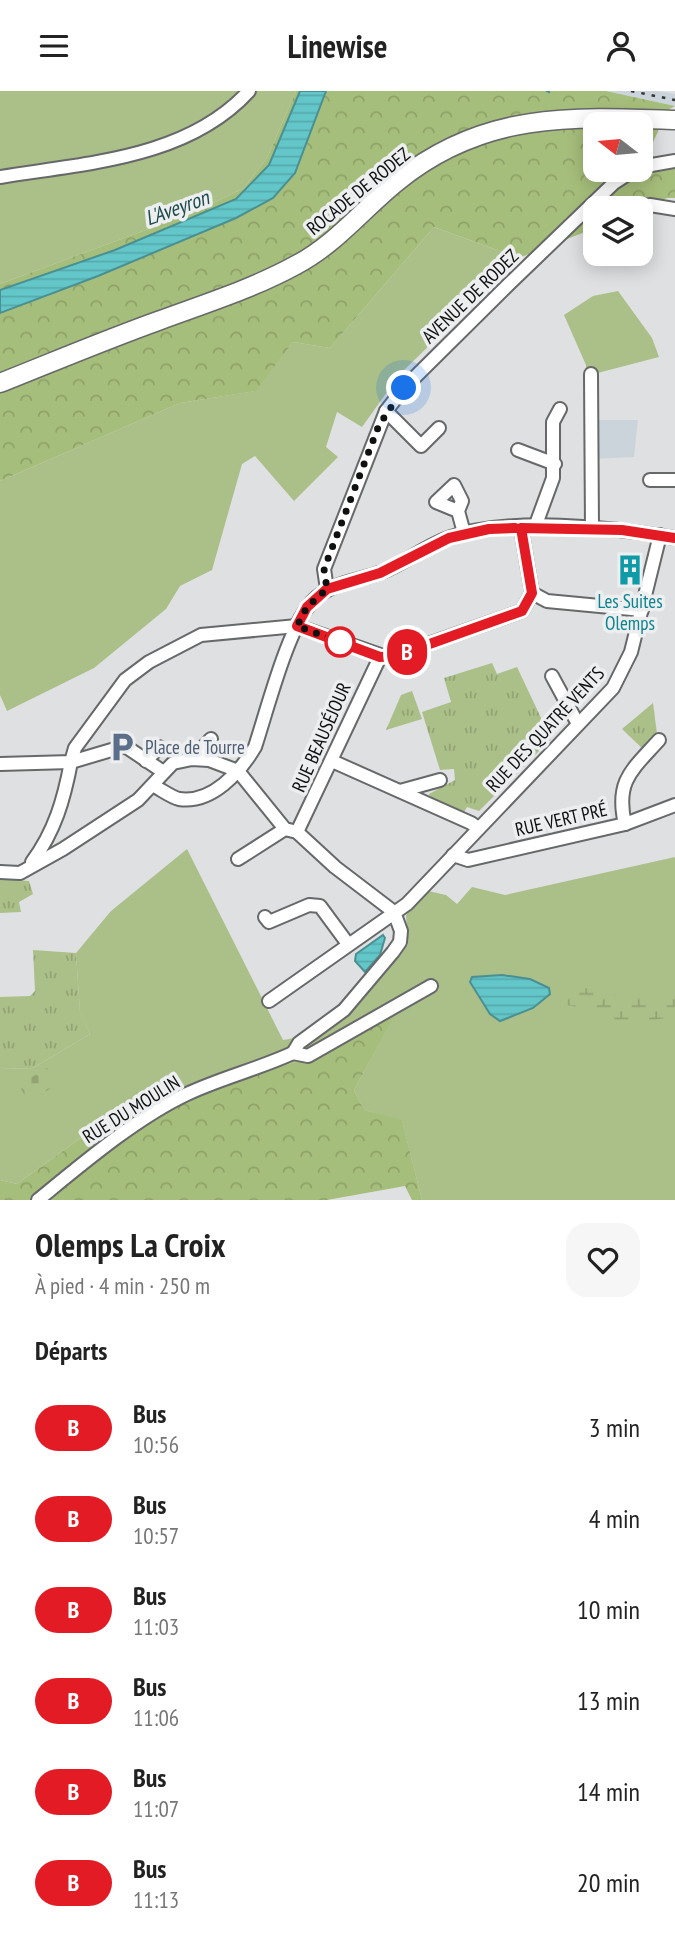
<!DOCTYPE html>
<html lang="fr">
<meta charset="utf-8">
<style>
:root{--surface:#fff;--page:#f6f6f6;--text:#222;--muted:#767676}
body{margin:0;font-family:"PT Sans Narrow",sans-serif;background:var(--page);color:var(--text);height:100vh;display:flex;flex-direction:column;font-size:26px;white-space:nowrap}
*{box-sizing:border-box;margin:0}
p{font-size:23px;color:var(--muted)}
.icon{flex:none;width:38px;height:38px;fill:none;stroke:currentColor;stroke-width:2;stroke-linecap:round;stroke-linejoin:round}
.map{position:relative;height:1109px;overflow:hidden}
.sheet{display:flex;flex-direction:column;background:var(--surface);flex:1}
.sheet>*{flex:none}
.badge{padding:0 14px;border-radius:23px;font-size:24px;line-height:46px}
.needle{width:46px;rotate:286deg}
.tools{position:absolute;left:583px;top:21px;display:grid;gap:14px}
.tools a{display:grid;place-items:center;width:70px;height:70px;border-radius:14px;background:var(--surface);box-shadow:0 4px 18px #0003;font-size:35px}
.you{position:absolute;width:35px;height:35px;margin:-18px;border:5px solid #fff;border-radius:50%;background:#1a73e8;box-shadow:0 0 0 10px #1a73e833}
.map>.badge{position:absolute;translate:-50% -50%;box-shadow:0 0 0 4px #fff}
h2{padding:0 35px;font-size:26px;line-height:63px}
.round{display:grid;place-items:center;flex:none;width:74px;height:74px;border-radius:21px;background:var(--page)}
.head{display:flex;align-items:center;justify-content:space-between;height:119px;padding:0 35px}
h1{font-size:33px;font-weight:800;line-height:52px}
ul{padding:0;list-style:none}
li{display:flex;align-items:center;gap:21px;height:91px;padding:0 35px}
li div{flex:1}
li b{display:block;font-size:26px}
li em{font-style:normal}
li .badge{min-width:77px;font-weight:700;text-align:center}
header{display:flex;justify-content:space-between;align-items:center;height:91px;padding:0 35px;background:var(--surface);font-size:32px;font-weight:800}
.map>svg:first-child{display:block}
.built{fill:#ccd4db}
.green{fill:#abbf88}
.forest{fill:url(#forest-crowns);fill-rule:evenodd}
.wetland{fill:url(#wetland-marsh)}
.cemetery{fill:url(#cemetery-stones)}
.park{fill:url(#park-tufts)}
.water{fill:url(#water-rules);stroke:#4a9092;stroke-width:2}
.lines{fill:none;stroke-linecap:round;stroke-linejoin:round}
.stream{stroke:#4a9092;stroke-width:2.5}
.minor-casing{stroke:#666869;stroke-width:16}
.highway-casing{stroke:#666869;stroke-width:21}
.minor{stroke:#fff;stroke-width:12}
.highway{stroke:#fff;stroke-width:18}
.rail{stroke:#333434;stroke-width:2.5;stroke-dasharray:3.5 7;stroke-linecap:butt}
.line-casing{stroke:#fff;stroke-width:16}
.line{stroke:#e21b25;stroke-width:10}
.walk{stroke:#0f1010;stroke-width:7;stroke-dasharray:0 12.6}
.stop-dot{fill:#fff;stroke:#e21b25;stroke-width:3.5}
.labels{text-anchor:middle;stroke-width:7;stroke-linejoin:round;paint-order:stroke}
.street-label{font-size:19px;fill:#0f1010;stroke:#eceeef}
.culture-label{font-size:19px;fill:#0d838f;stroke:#eceeef}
.service-label{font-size:19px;fill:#4e5e75;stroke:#eceeef;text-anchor:start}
.water-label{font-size:21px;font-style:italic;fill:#1d4b4c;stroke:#eceeef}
</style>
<header><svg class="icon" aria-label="menu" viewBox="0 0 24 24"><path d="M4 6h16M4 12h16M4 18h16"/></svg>Linewise<svg class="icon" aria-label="person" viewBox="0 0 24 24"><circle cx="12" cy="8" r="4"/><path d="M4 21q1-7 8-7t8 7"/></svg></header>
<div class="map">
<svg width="675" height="1109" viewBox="0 0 675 1109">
<defs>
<pattern id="forest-crowns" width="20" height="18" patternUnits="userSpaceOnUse" patternTransform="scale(1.75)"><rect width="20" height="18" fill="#a6be7b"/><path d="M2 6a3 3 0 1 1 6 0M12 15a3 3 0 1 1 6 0" fill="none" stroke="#8ea269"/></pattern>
<pattern id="wetland-marsh" width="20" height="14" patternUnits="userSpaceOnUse" patternTransform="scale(1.75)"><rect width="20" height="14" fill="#abbf88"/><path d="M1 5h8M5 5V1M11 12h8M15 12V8" fill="none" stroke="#92a374"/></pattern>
<pattern id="cemetery-stones" width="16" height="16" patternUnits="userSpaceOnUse" patternTransform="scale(1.75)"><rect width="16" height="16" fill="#abbf88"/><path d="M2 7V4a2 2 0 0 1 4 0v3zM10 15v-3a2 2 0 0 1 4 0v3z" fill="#92a374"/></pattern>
<pattern id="park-tufts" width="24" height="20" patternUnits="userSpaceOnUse" patternTransform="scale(1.75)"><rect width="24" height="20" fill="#abbf88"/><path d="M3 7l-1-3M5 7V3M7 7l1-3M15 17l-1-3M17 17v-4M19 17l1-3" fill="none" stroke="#92a374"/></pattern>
<pattern id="water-rules" width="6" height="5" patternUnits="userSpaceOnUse" patternTransform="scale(1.75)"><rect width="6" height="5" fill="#63c7ca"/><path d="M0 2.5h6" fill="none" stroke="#55aaac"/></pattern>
</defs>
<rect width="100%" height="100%" fill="#dfe0e2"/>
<g class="built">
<polygon points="606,0 657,0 675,3 675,15"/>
<polygon points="591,329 638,329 634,366 592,368"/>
</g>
<g class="green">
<polygon points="0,0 296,0 267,67 244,97 197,120 0,193"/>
<polygon points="434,136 519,167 400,283 362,336 337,321 326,356 338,366 294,410 255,365 242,373 212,479 180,495 166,518 94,577 7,620 0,604 0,390 180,312 255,300 293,251 330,257"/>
<polygon points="618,200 652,247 659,266 586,285 586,274 564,224 593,205"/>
<path d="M 187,758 L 283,949 C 320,947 380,879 408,854 L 406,824 L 428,800 L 446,804 L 457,813 L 472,796 L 505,804 L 675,766 L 675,1109 L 422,1109 L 402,1030 L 364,1019 L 354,999 L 397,920 L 296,971 L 117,1021 L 17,1093 L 0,1089 L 0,978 L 33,977 L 90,943 L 80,922 L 76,862 L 111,820 Z"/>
</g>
<g class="forest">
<path d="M 296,0 L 606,0 L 675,15 L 668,19 L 648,62 L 675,78 L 675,107 L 667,107 L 641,118 L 595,117 L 595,137 L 519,167 L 434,136 L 330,257 L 293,251 L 256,300 L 180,312 L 0,390 L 0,193 L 197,120 L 244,97 L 267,67 ZM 595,33 L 640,33 L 640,79 L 595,79 Z"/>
<polygon points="398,919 354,999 364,1019 402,1029 422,1109 412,1109 405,1095 327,1109 0,1109 0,1089 17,1093 117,1021 296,971"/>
</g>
<polygon class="wetland" points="580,896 629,907 675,906 675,925 628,934 585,917 560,913 562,899"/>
<polygon class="cemetery" points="47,977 57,994 28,1010 19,994"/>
<g class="park">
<polygon points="492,572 497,583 517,576 551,648 479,720 467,716 463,723 431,709 429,703 455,689 454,678 440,679 422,621 451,611 444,587"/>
<polygon points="412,600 422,628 386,639 401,604"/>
<polygon points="653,612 657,643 645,660 622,638"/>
<polygon points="0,788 29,790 33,803 19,811 21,821 0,822"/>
<polygon points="33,859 76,862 80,921 90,943 33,977 0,978 0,906 30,905 35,900"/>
</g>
<g class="water">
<polygon points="300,0 326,0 295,82 273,107 236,127 98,185 0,222 0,199 115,159 236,108 269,74"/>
<polygon points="383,844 385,847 380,864 365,881 355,870 356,863"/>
<polygon points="502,884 530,888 549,897 550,903 533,917 500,930 490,923 470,891 472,886"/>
</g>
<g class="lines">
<polyline class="stream" points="547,0 549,1"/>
<g class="minor-casing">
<g id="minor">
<polyline points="640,76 675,70"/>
<path d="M 0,86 C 85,72 187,68 249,0"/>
<polyline points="634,117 650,114 675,118"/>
<polyline points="591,283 592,438"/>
<polyline points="386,320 421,355 439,337"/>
<polyline points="518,359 555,373"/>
<polyline points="650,389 675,389"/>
<polyline points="458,420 462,410 454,394 436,411 458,420 464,442"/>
<polyline points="535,436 553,387 553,331 560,318"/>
<polyline points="327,498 324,478 386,320 404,297 509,193 614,92 634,79"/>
<polyline points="532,502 547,510 642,519"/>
<polyline points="552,585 578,633"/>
<polyline points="192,668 211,648"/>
<polyline points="146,670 159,656"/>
<polyline points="332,670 471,732 478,737"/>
<polyline points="0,673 71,671 75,657 125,589 149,571 201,544 297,535 389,567 522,520 532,502 521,437"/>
<polyline points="238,680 285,738 297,741 335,776 394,821 401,840 400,851 393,861 344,919 299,952 293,962"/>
<path d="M 154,695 C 162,699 171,706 179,708 C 212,713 240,681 255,656 C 267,619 286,546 307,517 C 325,491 355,491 382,481 C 405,472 424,456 448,447 C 509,425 611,436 675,447"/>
<polyline points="400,700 440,689"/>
<path d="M 625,733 C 615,690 632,679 659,649"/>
<polyline points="297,741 380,566"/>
<polyline points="453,764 468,769 625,733 675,714"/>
<polyline points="238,768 285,738"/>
<path d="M 32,771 C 55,740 64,708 71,671 L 125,655 L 162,680"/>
<polyline points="0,781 20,782 63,758 138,709 173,672 192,668 209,669 238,680"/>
<polyline points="265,826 269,831 309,814 320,815 348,853"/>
<polyline points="269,910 407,813 613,597 631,561 660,444"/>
<polyline points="293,962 308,965 431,895"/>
<path d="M 38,1109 C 82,1073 136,1027 187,1003 C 221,987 258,978 293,962"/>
</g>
</g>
<g class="highway-casing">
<path id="highway" d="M 0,292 C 53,271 105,249 158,230 C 204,213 252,198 296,174 C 336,153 363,118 398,90 C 483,21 572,25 675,29"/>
</g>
<use href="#minor" class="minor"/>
<use href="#highway" class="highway"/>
<polyline class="rail" points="631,0 675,9"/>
</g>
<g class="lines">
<g class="line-casing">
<polyline id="line" points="515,437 489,438 449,447 380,482 327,498 307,516 297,535 380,566 396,565 522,520 532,502 521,437 622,439 675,447"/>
</g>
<use href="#line" class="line"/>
<polyline class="walk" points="340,551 297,535 307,516 327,498 324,478 379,334 404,297"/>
</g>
<defs>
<g id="building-bare" transform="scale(2.415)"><path d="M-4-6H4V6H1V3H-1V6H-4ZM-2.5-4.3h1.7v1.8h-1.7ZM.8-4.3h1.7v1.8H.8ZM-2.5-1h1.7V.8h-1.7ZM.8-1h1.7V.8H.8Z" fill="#0f9aa8" stroke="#eceeef" stroke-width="2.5" paint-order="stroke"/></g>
<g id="parking-bare" transform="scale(2.415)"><path d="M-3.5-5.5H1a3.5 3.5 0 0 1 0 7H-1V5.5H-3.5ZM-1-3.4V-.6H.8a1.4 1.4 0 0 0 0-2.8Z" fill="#5c6f8a" stroke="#eceeef" stroke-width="2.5" paint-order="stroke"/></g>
</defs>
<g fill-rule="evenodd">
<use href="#building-bare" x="630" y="479"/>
<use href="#parking-bare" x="122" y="656"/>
</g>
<circle class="stop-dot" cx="340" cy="551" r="14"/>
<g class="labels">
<g class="street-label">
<text transform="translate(358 100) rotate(-39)" y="7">ROCADE DE RODEZ</text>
<text transform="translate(470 205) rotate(-44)" y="7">AVENUE DE RODEZ</text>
<text transform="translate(545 638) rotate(-47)" y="7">RUE DES QUATRE VENTS</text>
<text transform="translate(321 646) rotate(-66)" y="7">RUE BEAUSÉJOUR</text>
<text transform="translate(561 728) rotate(-13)" y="7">RUE VERT PRÉ</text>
<text transform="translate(131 1018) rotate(-32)" y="7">RUE DU MOULIN</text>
</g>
<g class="culture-label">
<text x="630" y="517">Les Suites<tspan x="630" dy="22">Olemps</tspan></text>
</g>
<g class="service-label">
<text x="145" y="663">Place de Tourre</text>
</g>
<g class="water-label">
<text transform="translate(177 117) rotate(-20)" y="7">L'Aveyron</text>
</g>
</g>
</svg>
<div class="tools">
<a><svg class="needle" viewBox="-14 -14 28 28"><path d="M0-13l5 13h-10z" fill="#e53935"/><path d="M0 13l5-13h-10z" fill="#767676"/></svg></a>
<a><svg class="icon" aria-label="layers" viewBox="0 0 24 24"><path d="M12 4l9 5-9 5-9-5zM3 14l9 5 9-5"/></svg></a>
</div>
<div class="you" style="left:404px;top:297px"></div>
<b class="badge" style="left:407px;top:561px;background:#e21b25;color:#fff">B</b>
</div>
<section class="sheet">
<div class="head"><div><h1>Olemps La Croix</h1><p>À pied · 4 min · 250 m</p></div><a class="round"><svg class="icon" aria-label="heart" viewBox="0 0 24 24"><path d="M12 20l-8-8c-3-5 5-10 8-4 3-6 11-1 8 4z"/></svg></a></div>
<h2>Départs</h2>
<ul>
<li><span class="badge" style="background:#e21b25;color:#fff">B</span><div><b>Bus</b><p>10:56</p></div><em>3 min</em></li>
<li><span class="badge" style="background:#e21b25;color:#fff">B</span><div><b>Bus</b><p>10:57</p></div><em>4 min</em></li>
<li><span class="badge" style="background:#e21b25;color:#fff">B</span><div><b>Bus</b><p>11:03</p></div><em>10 min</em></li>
<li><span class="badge" style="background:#e21b25;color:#fff">B</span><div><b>Bus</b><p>11:06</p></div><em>13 min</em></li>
<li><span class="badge" style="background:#e21b25;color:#fff">B</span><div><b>Bus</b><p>11:07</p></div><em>14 min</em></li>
<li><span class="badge" style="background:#e21b25;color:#fff">B</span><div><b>Bus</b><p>11:13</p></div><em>20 min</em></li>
</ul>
</section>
